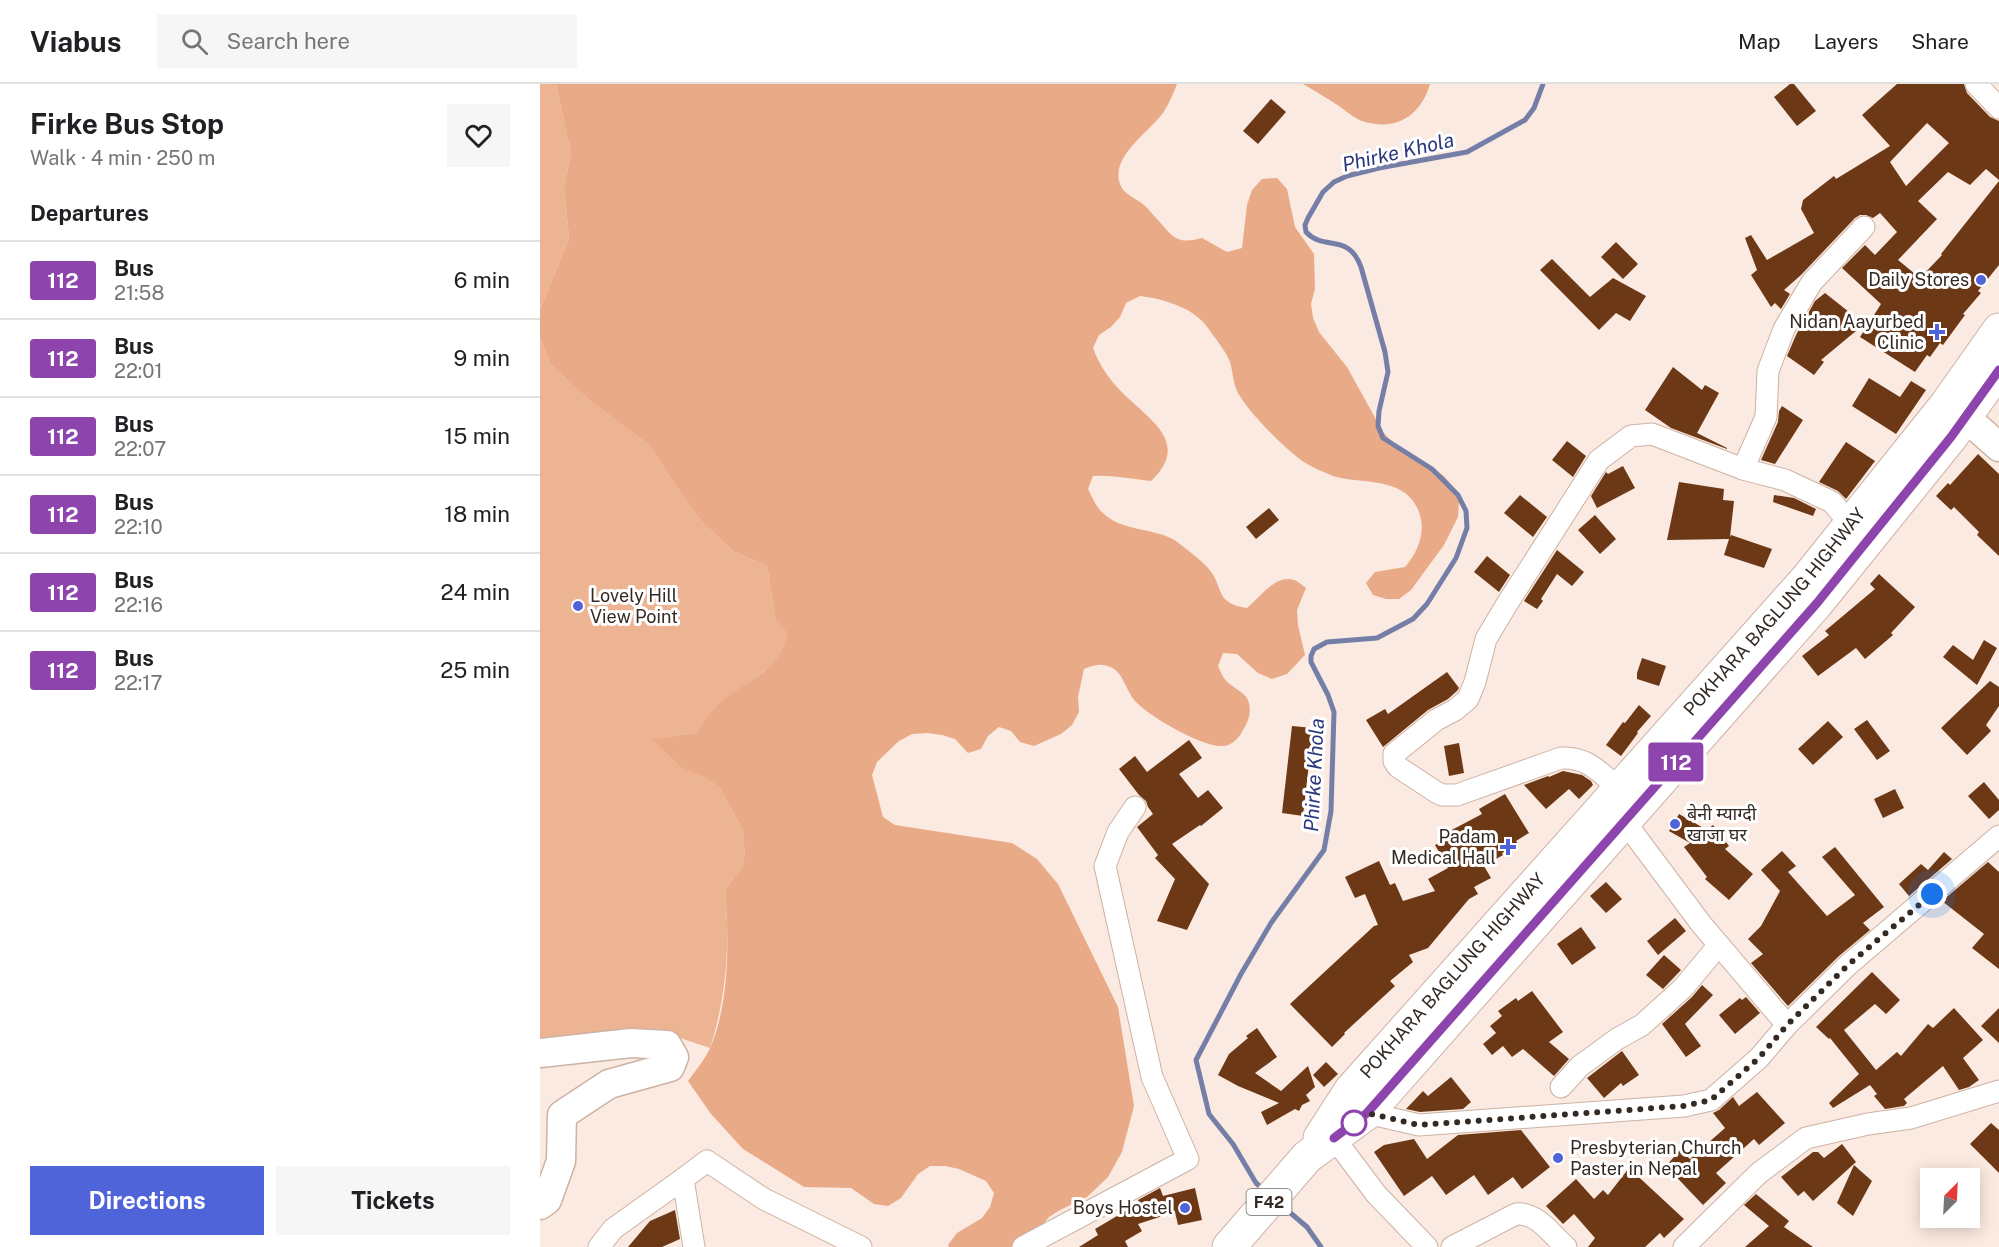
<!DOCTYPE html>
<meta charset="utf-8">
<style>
:root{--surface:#fff;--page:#f6f6f6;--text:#202124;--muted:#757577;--line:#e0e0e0;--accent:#4f64d9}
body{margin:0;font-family:"Public Sans","Noto Sans Devanagari",sans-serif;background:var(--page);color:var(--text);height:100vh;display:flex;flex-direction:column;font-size:22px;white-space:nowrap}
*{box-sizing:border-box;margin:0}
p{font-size:20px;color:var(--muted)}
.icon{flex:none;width:33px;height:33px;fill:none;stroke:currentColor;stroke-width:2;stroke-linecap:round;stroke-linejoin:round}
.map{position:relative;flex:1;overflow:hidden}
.drawer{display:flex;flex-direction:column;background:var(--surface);width:540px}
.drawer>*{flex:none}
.badge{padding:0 12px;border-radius:4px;font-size:21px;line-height:39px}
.needle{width:39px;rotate:24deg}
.tools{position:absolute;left:1380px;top:1084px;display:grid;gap:12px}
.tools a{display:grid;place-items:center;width:60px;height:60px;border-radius:0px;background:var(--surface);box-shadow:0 3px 15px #0003;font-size:30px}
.you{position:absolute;width:30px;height:30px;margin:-15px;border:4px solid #fff;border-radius:50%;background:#1a73e8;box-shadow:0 0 0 9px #1a73e833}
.map>.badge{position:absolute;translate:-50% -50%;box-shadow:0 0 0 3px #fff}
h2{padding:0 30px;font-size:22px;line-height:54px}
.round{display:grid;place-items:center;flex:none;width:63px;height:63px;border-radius:0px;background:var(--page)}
.overview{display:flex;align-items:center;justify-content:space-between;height:102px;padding:0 30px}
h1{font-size:28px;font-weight:700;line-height:45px}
.button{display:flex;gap:12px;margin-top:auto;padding:12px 30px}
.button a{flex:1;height:69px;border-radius:0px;background:var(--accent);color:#fff;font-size:24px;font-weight:700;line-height:69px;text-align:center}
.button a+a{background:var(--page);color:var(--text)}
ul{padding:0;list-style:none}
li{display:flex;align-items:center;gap:18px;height:78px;padding:0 30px;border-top:2px solid var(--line)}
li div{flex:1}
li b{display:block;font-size:22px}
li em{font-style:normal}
li .badge{min-width:66px;font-weight:700;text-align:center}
header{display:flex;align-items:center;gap:36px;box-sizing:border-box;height:84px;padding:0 30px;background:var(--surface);border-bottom:2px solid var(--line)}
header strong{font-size:28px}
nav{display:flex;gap:33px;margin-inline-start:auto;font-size:21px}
.search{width:420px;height:54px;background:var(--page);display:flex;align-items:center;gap:15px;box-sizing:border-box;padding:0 21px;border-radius:0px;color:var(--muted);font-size:22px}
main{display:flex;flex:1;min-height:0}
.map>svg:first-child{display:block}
.green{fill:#edb494}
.forest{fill:#e9aa87}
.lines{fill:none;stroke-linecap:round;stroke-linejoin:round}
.stream{stroke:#757ea6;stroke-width:5}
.building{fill:#6d3815;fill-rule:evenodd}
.street-casing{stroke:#cdb2a3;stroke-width:23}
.secondary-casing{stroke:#cdb2a3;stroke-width:31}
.highway-casing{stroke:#cdb2a3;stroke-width:35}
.street{stroke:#fff;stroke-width:21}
.secondary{stroke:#fff;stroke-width:28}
.highway{stroke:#fff;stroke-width:33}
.line-casing{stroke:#fff;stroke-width:14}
.line{stroke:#8e44ad;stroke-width:9}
.walk{stroke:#342a24;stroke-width:6;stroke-dasharray:0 10.8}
.poi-dot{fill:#4f64d9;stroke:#fff;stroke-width:2}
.stop-dot{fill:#fff;stroke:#8e44ad;stroke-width:3}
.labels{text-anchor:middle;stroke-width:6;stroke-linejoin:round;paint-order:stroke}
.shield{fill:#fff;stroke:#716a66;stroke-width:1.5}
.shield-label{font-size:16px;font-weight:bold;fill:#342a24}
.poi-label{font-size:18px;fill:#342a24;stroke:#fff;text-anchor:end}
.street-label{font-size:18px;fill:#342a24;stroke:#fff}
.water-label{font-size:20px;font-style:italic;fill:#2a377d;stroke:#fff}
</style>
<header>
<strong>Viabus</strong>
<div class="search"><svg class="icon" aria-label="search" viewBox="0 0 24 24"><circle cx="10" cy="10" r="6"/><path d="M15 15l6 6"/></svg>Search here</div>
<nav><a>Map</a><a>Layers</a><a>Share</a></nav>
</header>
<main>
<section class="drawer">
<div class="overview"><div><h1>Firke Bus Stop</h1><p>Walk · 4 min · 250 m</p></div><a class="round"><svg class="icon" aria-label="heart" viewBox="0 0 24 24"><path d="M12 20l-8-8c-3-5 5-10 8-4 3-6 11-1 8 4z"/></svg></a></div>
<h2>Departures</h2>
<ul>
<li><span class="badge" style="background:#8e44ad;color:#fff">112</span><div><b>Bus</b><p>21:58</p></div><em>6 min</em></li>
<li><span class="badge" style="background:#8e44ad;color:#fff">112</span><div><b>Bus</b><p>22:01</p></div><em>9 min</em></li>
<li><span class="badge" style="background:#8e44ad;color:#fff">112</span><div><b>Bus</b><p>22:07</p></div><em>15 min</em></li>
<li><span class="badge" style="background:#8e44ad;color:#fff">112</span><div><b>Bus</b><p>22:10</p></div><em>18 min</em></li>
<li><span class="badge" style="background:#8e44ad;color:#fff">112</span><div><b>Bus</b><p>22:16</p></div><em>24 min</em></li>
<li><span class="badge" style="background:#8e44ad;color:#fff">112</span><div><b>Bus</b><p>22:17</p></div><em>25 min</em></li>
</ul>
<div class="button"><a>Directions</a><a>Tickets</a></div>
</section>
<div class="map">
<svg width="1459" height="1163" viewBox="0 0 1459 1163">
<rect width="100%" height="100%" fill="#fbeae1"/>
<g class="green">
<polygon points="0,0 16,0 31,70 24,101 29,155 0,225"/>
<path d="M 0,254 L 11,281 L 50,317 L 109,361 L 142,411 L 163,439 L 193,467 L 227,482 L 236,538 L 247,547 L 246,561 L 239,573 L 230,583 L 174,625 L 157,649 L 113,655 L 162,692 L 179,703 L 202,744 L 205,769 L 202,784 L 185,805 C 190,860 187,911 170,964 L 137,953 L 0,958 Z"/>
</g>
<g class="forest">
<path d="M 16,0 L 637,0 C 633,10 629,20 623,29 C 609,48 570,73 580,100 C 583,110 597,115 604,121 C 609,125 612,130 617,135 C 633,153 636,161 662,154 L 687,168 L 702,164 L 707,121 L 712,106 L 722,95 L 737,94 L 747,105 L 755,143 L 774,170 L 775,205 L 771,220 L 773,234 L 779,248 L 807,283 L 843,348 L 853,359 L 877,373 L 904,392 L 914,404 L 919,418 L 918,433 L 904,461 L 871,506 L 859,515 L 846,515 L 833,511 L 826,499 L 835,488 L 865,483 C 881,465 889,439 873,417 C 855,393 819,400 793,392 C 781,387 767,381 757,373 C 737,356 711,331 698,309 C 693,300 693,288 690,278 C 687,270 681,262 676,255 C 670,247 664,237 655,231 C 640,220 618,214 600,212 L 586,219 L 580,233 L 571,243 L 559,251 L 553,264 C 558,278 566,291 577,303 C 601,331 655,356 611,397 C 592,395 572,391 553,392 L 548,405 C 552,413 556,423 563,429 C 582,448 614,443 636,457 C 646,465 659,474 668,484 C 685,503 673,519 707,524 C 720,514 735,490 754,496 C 758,497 763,502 766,504 L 757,526 L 758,541 L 765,571 L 747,590 L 732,595 L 718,589 L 697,570 L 683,569 L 678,582 C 680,586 682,591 684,594 C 690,603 704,607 708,616 C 712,627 709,637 703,646 C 699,654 692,662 682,662 C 662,663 612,634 597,619 C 586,609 584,588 570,583 C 561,579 554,581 544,585 L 538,613 L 539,628 L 532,641 L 521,650 L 494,662 L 480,658 L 471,647 L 459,643 L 448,652 L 441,665 L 428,669 L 415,655 L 402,651 L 387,649 L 372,650 L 359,657 L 337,678 L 332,691 L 343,733 L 355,741 L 472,759 L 497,775 L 518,800 L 578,923 L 594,1022 L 582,1068 L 568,1093 L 547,1113 L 520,1126 L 509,1133 L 499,1145 L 478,1163 L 409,1163 L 408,1161 L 417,1149 L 442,1134 L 450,1123 L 454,1109 L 446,1097 L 419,1085 L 405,1082 L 390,1082 L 378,1090 L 361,1114 L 348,1122 L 334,1120 L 311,1104 L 264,1103 L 203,1065 L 171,1030 L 148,997 C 156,986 166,974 171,962 C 190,916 189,853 185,805 L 202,784 L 205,769 L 202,744 L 179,703 L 162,692 L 141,683 L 112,655 L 157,649 C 162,641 167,632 173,626 C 198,597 243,591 247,548 L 236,538 L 227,482 L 193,467 L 163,439 L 142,411 L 109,361 L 50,317 L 11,281 L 0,254 L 0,225 L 29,155 L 24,101 L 31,70 Z"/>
<path d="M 763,0 L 890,0 C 881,32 855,48 822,37 C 814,34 806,27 799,22 C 787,14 775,7 763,0 Z"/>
</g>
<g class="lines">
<g class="stream">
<path d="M 724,1106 L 716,1099 L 693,1060 L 669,1030 L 656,976 L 701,890 L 731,839 L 784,766 L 791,727 L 794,628 L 788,611 L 771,578 L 771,572 L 774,565 L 787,558 L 837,554 L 873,535 L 887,520 L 916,474 L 927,444 L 926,427 L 918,411 L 892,385 L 843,354 L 838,342 L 839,327 L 848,288 L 845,268 L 821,183 C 808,148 785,168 766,148 L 765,141 L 768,134 L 783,108 L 794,98 L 807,92 L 839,84 L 927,68 L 985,36 L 994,24 L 1003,0"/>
<polyline points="740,1120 767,1143 781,1163"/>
</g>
</g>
<g class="building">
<polygon points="1250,0 1254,0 1276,27 1257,42 1234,13"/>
<path d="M 1357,0 L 1424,0 L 1427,9 L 1450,33 L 1459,37 L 1459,96 L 1446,85 L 1430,101 L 1408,88 L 1378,117 L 1397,135 L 1358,176 L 1380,194 L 1402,171 L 1401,170 L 1459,97 L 1459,181 L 1438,207 L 1441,209 L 1423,230 L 1425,231 L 1403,261 L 1400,259 L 1390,273 L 1387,271 L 1375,288 L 1320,253 L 1341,220 L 1302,184 L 1325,161 L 1335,171 L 1357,148 L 1340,129 L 1333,134 L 1326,131 L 1320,131 L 1315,134 L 1261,191 L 1244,206 L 1250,210 L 1241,225 L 1235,219 L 1231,223 L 1211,191 L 1217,186 L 1205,154 L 1211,151 L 1227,176 L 1274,149 L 1261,125 L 1263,116 L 1294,92 L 1296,95 L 1350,62 L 1322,31 ZM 1387,39 L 1409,59 L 1366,102 L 1350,78 Z"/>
<polygon points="731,15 746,28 718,60 703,47"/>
<polygon points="1076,158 1098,180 1083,195 1061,173"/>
<polygon points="1012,175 1050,213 1073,194 1106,212 1090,237 1076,229 1059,246 1000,186"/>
<polygon points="1285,209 1309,228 1322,242 1281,276 1284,278 1274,291 1247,272 1256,251 1275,217"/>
<polygon points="1133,283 1162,306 1165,301 1179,309 1157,349 1187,364 1187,365 1131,344 1105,326"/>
<polygon points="1329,294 1360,313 1371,297 1386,306 1356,350 1312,322"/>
<polygon points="1242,322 1263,336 1235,380 1221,376 1238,338 1239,327"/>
<polygon points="1027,357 1046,372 1033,393 1012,376"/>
<polygon points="1306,358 1335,377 1306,415 1298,407 1279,398"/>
<polygon points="1438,370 1459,390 1459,472 1437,451 1439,448 1414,423 1411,426 1396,412 1408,399 1410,401"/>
<polygon points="1083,382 1095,404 1057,424 1051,412 1066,388 1068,390"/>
<polygon points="1139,398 1184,405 1183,416 1194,417 1190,453 1191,451 1232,465 1224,484 1184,471 1189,455 1127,456"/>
<polygon points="980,411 1007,433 993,453 964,429"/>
<polygon points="1234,411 1254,414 1276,425 1273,432 1233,418"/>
<polygon points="729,424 739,436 716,455 706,443"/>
<polygon points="1055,431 1076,455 1060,470 1038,446"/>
<polygon points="1017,466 1044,488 1032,502 1017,490 1001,515 1003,517 997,525 984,517"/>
<polygon points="947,472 970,491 959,508 934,488"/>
<polygon points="1339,490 1375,523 1351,549 1353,551 1325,575 1316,564 1278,592 1262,572 1289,551 1285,547 1335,505 1330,500"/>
<polygon points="1444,556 1457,564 1437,601 1403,573 1413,561 1433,576"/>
<polygon points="1102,574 1126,582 1119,602 1097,595 1097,589"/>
<polygon points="907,588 919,604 917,607 908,615 888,626 843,663 826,636 845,625 848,630"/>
<polygon points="1450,597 1459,603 1459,622 1446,641 1451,647 1427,671 1401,644"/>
<polygon points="1099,621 1111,632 1097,648 1098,649 1081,672 1066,661 1083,638 1085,639"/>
<polygon points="1327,636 1350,667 1337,676 1314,645"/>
<polygon points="1288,637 1303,653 1273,681 1258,665"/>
<polygon points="752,642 773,644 763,732 742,729"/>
<polygon points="649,656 662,674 639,690 658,714 668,706 683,724 661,742 660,741 632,760 669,800 647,846 617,837 635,795 615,774 618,771 597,743 613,730 608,723 606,717 599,711 579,685 595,672 607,688"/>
<polygon points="919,659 924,689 909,692 904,662"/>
<polygon points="1023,687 1042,691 1051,697 1053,701 1039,715 1029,705 1006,725 984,701 1008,692 1009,693"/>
<polygon points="1444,698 1459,716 1459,726 1449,735 1428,712"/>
<polygon points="1355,705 1364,724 1343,734 1334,715"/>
<polygon points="965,710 989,749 976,757 978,760 962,769 963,771 944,782 951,794 934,803 938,810 929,815 888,864 869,871 873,878 850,897 855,902 804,949 805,950 792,963 750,920 834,842 838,841 825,810 815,814 805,793 839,777 850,801 855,799 863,817 895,807 888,795 908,784 895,761 909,754 906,749 942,730 939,725"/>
<polygon points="1139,730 1167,746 1173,741 1189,762 1185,765 1213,790 1189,816 1165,795 1167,793 1144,763 1150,759 1129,747"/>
<polygon points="1295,763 1344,823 1323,839 1330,846 1299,872 1248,922 1211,879 1223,870 1208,855 1221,842 1240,807 1221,786 1242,767 1256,782 1248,788 1287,832 1315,811 1282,773"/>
<polygon points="1404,768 1412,775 1369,812 1359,800 1381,780 1388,786"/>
<polygon points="1448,778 1459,788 1459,885 1432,864 1444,850 1402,817"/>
<polygon points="1066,798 1082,815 1066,829 1050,812"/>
<polygon points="1135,834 1146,847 1118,871 1107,857"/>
<polygon points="1041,843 1056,864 1032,881 1017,860"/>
<polygon points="1124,871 1141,886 1123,905 1106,891"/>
<polygon points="1332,888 1360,916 1346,930 1335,920 1304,946 1336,986 1357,968 1361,972 1388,940 1393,944 1414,924 1443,956 1423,974 1439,996 1429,1003 1419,1006 1403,982 1364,1015 1367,1019 1364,1022 1345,1025 1334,1012 1337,1010 1330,1001 1293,1024 1289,1019 1319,990 1290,954 1289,955 1276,943"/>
<polygon points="1162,901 1173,911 1145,940 1161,962 1146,973 1122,940 1152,913"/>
<polygon points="992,907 1023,948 1009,958 1029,975 1014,992 983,965 972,973 963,962 952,971 943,960 956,949 950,942 962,932 958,927 976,914 978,917"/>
<polygon points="1206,913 1220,929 1195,950 1179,931 1200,914 1202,916"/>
<polygon points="1459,924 1459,959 1441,942"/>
<polygon points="717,944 737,973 715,989 741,1007 768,982 775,1003 766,1011 770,1017 762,1021 759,1027 755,1025 727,1041 721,1028 739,1019 698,1002 678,991 689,970 708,954 706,952"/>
<polygon points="1082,967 1099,991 1083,1002 1081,999 1064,1014 1047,994"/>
<polygon points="786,978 798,990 784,1003 773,991"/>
<polygon points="911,993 931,1018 923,1025 880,1028 866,1025 883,1007 888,1012"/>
<polygon points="1217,1008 1245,1039 1219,1061 1214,1055 1176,1089 1186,1099 1163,1121 1126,1082 1140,1066 1150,1075 1185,1044 1173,1029 1179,1026 1193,1013 1199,1022"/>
<polygon points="1451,1039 1459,1046 1459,1089 1430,1060"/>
<polygon points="981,1046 1010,1083 982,1105 973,1093 948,1111 934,1091 906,1111 892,1092 864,1112 834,1068 844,1061 874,1055 887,1075 918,1051"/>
<polygon points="1302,1060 1316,1078 1273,1117 1264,1107 1258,1112 1241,1093 1273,1068 1278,1068 1284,1074"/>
<polygon points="1314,1081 1332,1097 1313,1132 1297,1119"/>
<polygon points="1089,1084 1144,1135 1124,1154 1120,1149 1105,1163 1048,1163 1055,1154 1034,1130 1023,1140 1006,1122 1036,1095 1054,1115 1063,1106 1068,1111"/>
<polygon points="620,1104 623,1112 655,1104 662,1136 638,1141 635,1128 598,1140 602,1147 585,1157 588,1163 539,1163 558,1151 555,1145 599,1119 598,1116"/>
<polygon points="1216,1110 1249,1137 1244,1143 1273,1163 1205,1163 1229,1142 1204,1121"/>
<polygon points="135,1126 140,1155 122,1163 88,1163 110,1137"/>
</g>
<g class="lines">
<g class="street-casing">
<g id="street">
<polyline points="1436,0 1459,24"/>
<polyline points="1203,385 1226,333 1228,287 1244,245 1272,198 1324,143"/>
<polyline points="1247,941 1308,881 1459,752"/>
<polyline points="1021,1003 1040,982 1077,955 1102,941 1143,904 1178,862"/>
<path d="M 827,1029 L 879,1041 L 1144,1022 L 1171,1016 L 1219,974 L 1247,941 L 1162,841 L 1070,718 L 1070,697 C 1055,683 1043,673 1021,674 L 917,711 L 902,711 L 896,708 L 858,683 L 854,677 L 854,670 L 896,636 L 915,626 L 928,615 L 935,598 L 946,555 L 967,520 L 1059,376 L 1091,352 L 1112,350 L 1203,385 L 1245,396 L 1292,418 L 1311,441"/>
<polyline points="794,1054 836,1110 887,1163"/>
<polyline points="143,1095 167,1077 224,1115 321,1163"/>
<polyline points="59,1163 73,1145 143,1095 154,1163"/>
<polyline points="483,1163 648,1075 612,993 565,782 578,748 595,723"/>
<path d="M 912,1163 L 976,1130 C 997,1128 1011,1150 1026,1163"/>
<polyline points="1144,1163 1219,1089 1266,1054 1328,1040 1371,1034 1459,1007"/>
</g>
</g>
<g class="secondary-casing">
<g id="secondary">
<polyline points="1425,333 1459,363"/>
<polyline points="0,969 91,959 127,961 134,973 130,983 69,1000 22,1031 21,1077 7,1116 0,1121"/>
</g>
</g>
<g class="highway-casing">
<g id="highway">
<path id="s1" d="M 780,1054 L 811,1006 L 1266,496 L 1406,321 L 1459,246"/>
<polyline points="689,1163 767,1073 827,1029 1277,519 1411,353 1459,285"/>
</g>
</g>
<use href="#street" class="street"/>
<use href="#secondary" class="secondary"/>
<use href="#highway" class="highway"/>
</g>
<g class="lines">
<g class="line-casing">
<polyline id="line" points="794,1054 827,1029 1277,519 1411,353 1459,286"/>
</g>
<use href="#line" class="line"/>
<polyline class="walk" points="814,1039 827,1029 879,1041 1144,1022 1171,1016 1219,974 1247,941 1308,881 1392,810"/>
</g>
<g class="poi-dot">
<circle cx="1441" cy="196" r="6"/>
<path d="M1394 239h6v6h6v6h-6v6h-6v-6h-6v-6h6z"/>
<circle cx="38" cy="522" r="6"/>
<circle cx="1135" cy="740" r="6"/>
<path d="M965 754h6v6h6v6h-6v6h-6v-6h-6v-6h6z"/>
<circle cx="1018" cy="1074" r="6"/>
<circle cx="645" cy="1124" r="6"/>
</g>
<circle class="stop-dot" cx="814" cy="1039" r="12"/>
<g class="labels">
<rect class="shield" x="706.5" y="1105" width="45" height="26" rx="4.5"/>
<g class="shield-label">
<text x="729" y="1124">F42</text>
</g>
<g class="poi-label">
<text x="1429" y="202">Daily Stores</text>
<text x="1384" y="244">Nidan Aayurbed<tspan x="1384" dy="21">Clinic</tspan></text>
<text x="50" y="518" text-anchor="start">Lovely Hill<tspan x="50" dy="21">View Point</tspan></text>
<text x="1147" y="736" text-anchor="start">बेनी म्याग्दी<tspan x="1147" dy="21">खाजा घर</tspan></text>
<text x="956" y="759">Padam<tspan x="956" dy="21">Medical Hall</tspan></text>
<text x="1030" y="1070" text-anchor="start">Presbyterian Church<tspan x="1030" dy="21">Paster in Nepal</tspan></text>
<text x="633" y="1130">Boys Hostel</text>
</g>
<g class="street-label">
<text dy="6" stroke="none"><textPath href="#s1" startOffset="696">POKHARA BAGLUNG HIGHWAY</textPath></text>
<text dy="6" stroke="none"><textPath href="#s1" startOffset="210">POKHARA BAGLUNG HIGHWAY</textPath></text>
</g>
<g class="water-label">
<text transform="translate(858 68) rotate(-13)" y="7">Phirke Khola</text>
<text transform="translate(774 691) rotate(-87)" y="7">Phirke Khola</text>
</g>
</g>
</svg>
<div class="tools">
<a><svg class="needle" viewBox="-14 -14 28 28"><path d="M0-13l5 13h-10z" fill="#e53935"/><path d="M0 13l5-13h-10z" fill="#757577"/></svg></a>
</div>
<div class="you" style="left:1392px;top:810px"></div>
<b class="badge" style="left:1136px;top:678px;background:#8e44ad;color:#fff">112</b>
</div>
</main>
